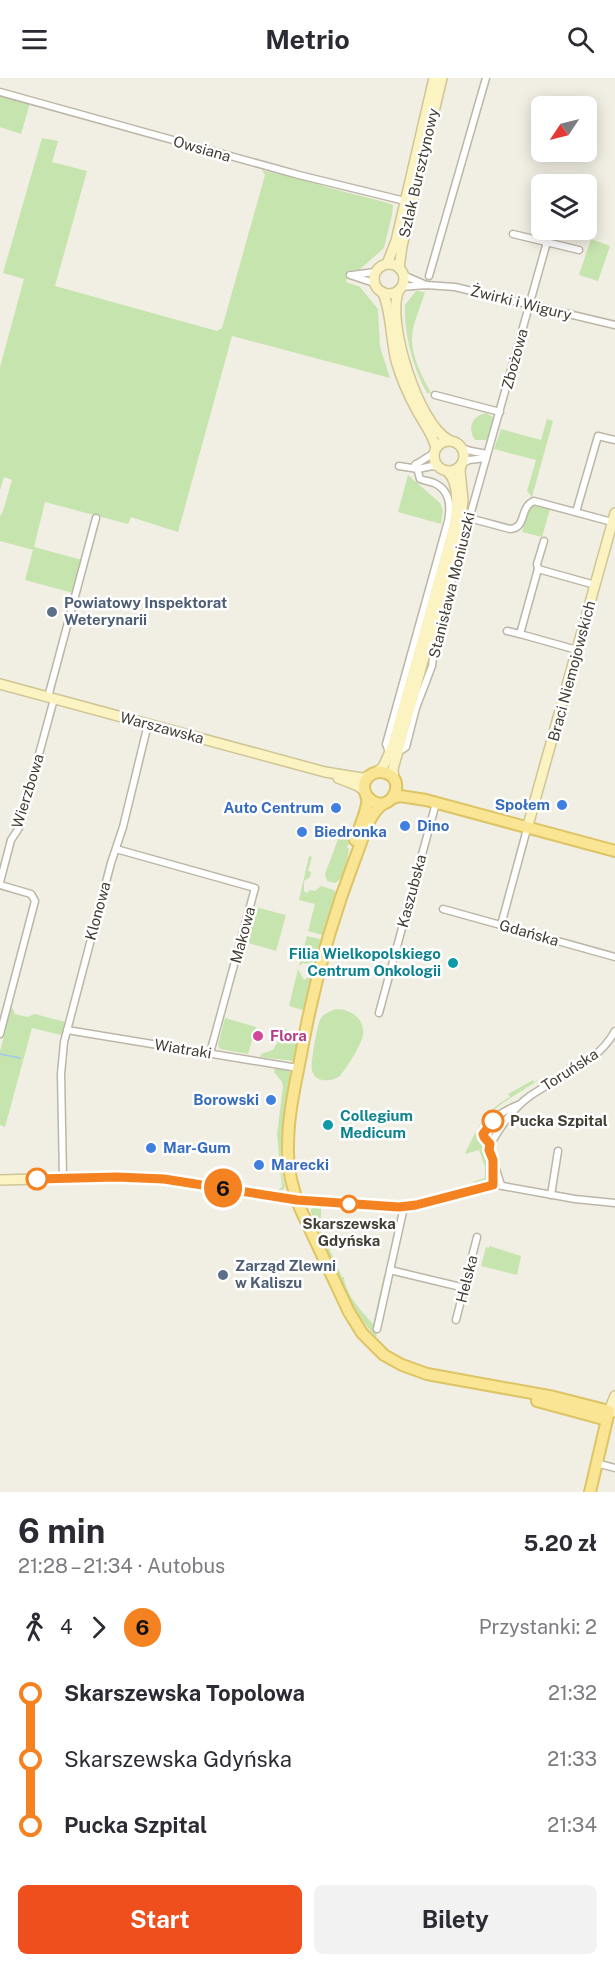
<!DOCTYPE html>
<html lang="pl">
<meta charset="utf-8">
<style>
:root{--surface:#fff;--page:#f2f2f3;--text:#2b2b33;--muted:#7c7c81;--accent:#ef4f1c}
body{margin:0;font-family:"Public Sans",sans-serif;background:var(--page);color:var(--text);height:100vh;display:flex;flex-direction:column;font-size:22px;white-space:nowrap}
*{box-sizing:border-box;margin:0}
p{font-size:20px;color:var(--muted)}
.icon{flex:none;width:33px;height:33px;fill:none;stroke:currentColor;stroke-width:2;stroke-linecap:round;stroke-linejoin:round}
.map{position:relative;height:1414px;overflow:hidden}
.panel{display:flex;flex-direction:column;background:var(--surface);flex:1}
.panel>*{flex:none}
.badge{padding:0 12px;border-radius:20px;font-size:21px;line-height:39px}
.needle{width:39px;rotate:235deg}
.buttons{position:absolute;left:531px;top:18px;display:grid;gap:12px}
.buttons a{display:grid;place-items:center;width:66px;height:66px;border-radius:9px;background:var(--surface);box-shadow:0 3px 15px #0003;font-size:30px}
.map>.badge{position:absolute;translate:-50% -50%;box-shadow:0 0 0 3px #fff}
.legs{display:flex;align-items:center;gap:9px;height:66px;padding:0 18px;font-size:20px}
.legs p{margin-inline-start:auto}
.overview{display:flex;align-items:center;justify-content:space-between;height:102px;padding:0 18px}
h1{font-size:33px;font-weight:700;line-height:45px}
.button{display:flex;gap:12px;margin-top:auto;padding:12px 18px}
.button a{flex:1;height:69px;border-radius:9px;background:var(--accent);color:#fff;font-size:24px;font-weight:700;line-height:69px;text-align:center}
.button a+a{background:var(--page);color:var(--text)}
ul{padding:0 18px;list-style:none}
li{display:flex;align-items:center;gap:21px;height:66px;font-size:22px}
li i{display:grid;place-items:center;width:9px;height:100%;margin:0 8px;background:currentColor}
li i::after{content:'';width:15px;height:15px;margin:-8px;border:4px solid;border-radius:50%;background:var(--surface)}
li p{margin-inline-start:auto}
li:first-child i{background:linear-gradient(#0000 50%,currentColor 0)}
li:last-child i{background:linear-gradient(currentColor 50%,#0000 0)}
header{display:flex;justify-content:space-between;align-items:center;height:78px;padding:0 18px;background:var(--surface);font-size:27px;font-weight:700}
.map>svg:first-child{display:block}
.green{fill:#c6e4ae}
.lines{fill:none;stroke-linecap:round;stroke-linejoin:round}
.stream{stroke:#a2c7ec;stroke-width:1.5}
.street-casing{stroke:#bcb6a7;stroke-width:9}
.secondary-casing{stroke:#cfc595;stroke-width:12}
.primary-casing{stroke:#ddc465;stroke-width:14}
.street{stroke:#fff;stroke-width:6}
.secondary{stroke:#fcf3c3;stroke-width:9}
.primary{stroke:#f9e594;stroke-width:10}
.line-1-casing{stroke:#fff;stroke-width:14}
.line-1{stroke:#f58220;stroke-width:9}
.service-dot{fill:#5c6f8a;stroke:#fff;stroke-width:2}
.shop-dot{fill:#3f7fe0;stroke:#fff;stroke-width:2}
.culture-dot{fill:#0f9aa8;stroke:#fff;stroke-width:2}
.hotel-dot{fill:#d1479c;stroke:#fff;stroke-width:2}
.stop-1-dot{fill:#fff;stroke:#f58220;stroke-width:3}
.labels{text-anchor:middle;stroke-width:5;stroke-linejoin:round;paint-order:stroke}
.street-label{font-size:15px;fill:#423e34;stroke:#fff}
.service-label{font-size:15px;font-weight:bold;fill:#4e5e75;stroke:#fff;text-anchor:start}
.shop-label{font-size:15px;font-weight:bold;fill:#366cbe;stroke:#fff;text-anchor:start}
.culture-label{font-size:15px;font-weight:bold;fill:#0d838f;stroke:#fff;text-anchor:end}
.hotel-label{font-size:15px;font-weight:bold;fill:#b23c85;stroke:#fff;text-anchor:start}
.stop-label{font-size:15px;font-weight:bold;fill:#423e34;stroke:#fff;text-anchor:start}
</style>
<header><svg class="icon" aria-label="menu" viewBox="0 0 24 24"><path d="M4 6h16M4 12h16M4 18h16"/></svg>Metrio<svg class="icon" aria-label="search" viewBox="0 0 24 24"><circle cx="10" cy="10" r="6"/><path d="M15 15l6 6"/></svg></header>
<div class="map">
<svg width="615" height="1414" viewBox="0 0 615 1414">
<rect width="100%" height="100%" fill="#f1eee3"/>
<g class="green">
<polygon points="0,17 30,25 21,56 0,49"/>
<path d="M 42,60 L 58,63 L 52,84 L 87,93 L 55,208 L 217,253 L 222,250 L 265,97 L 262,92 C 274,96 286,96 298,99 C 310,103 322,108 334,111 C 354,117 374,120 393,127 L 392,137 L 384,170 L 359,192 L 349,192 L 346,204 L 360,209 L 378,231 L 380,269 L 390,300 L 232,258 L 178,454 L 131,439 L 128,446 L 45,424 L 34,469 L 82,482 L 73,515 L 25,502 L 33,472 L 0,463 L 0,438 L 3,433 L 12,402 L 4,399 L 0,412 L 0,289 L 24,201 L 3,195 Z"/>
<polygon points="591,161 610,168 598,203 579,197"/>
<path d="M 416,213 L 425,214 C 421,228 412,246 412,261 C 412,279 422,299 431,315 L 427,315 C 413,289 404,257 405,227 Z"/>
<path d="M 486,335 L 493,339 L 489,357 L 486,362 L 475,362 C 467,350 472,338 486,335 Z"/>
<polygon points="547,341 553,343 532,419 527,413 536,382 494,371 501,351 541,362"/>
<polygon points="408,397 440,425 443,432 441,446 398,434"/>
<polygon points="530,426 550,431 542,459 522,454"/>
<path d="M 354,750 L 347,770 L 349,770 C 347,783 347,798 335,805 L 327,803 L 325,796 L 340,756 L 344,752 Z"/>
<polygon points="309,778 312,779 308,793 311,794 310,799 304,803 304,813 308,815 309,812 315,813 321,808 334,812 337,817 326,854 322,857 308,853 315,826 299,822"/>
<polygon points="255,829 286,837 276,873 245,864"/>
<polygon points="307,858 320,861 322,864 315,891 310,886 303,885 299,888"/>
<polygon points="298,891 304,902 313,897 305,930 302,932 289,928"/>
<polygon points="12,929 15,936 27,939 35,936 65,944 61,957 32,950 5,1049 0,1047 0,973 6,950 5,944 8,932"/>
<path d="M 336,931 C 350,931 365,940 363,957 C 361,968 347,989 340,998 C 331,1004 316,1005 312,993 C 310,988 317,948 320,942 C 323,936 330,933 336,931 Z"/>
<polygon points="225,940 256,949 248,976 220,971 218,967"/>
<polygon points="283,950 300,957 294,983 260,979 261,976 273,972 280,960"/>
<path d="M 275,990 L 288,992 L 291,996 C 285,1033 275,1071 285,1109 L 282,1113 L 278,1112 L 282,1109 L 277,1056 L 283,1009 L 282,1004 L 274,994 Z"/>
<path d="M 544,999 L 526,1010 L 525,1009 L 525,1011 C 513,1018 470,1043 477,1061 C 479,1064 481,1066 483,1069 C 487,1078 489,1088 490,1097 L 485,1103 L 474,1106 L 473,1104 L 485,1100 L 485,1089 L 479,1072 L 465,1076 C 475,1054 487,1030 510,1019 L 508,1016 L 533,1002 L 534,1004 Z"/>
<path d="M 315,1129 L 321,1129 L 321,1153 L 342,1199 L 344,1199 C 345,1217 362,1233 373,1246 L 384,1197 L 386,1198 L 376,1259 C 344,1224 330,1177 311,1134 L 311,1131 Z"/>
<polygon points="489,1168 521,1178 517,1197 481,1188 486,1169 489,1170"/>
</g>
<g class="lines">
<polyline class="stream" points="0,976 20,980"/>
<g class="street-casing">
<g id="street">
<polyline points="0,14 299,97 405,123"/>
<polyline points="513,156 579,172"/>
<polyline points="350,197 374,205"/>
<polyline points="352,197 375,194"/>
<polyline points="403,197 426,207"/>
<polyline points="429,198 486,0"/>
<polyline points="401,209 426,207 455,209 615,247"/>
<polyline points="435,317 500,334"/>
<polyline points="462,370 471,373 487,376"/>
<polyline points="463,385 469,382 486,380"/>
<polyline points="415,387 434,375"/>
<polyline points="399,388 418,391 432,388 440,389"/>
<polyline points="576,434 598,358 615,362"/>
<path d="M 469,440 L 510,451 C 527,450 519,429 534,423 L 612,444"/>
<polyline points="538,491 537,486 544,463"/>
<polyline points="507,553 520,556"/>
<polyline points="577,572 520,556 538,491 595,507"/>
<polyline points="48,619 96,440"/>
<path d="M 389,674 L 386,666 L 448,443 C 451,428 450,412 434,405 C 429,403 425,403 420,401 L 416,386"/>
<polyline points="397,675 406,669 416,630 432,588 435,562 547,164"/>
<polyline points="116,771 255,810 210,975"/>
<polyline points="0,804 11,762 19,750 54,621"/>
<polyline points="0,807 31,816 35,823 0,956"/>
<polyline points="443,831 615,879"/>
<polyline points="501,847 527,751"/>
<polyline points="379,935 436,725"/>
<polyline points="67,952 298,990"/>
<path d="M 490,1066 L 484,1059 C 485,1043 505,1032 518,1027"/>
<polyline points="493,1086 493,1107"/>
<polyline points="63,1100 61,996 64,964 111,785 123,749 148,646"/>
<path d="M 501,1107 L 489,1069 C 499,1051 513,1030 530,1018 C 559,998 598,985 615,953"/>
<polyline points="551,1117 558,1073"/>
<polyline points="297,1122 404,1129 422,1126 485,1108 497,1107 575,1121 615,1125"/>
<polyline points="390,1192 465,1210"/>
<polyline points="456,1242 477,1159"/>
<polyline points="377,1251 404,1129"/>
<polyline points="596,1385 615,1390"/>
</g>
</g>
<g class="secondary-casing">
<g id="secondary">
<circle cx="389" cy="201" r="15"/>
<polyline points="387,186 396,163 434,0"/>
<polyline points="399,190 402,168 442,0"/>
<path d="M 399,212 C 385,242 419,348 449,362"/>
<path d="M 382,214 C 391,227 391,268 397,286 C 402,303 409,318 417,333 C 424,345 433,357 436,370"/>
<circle cx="449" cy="378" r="15"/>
<polyline points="0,606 325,694 362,700 370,698"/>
<path d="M 377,694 L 383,689 L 393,667 L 454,448 C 457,432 460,405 447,393"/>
<polyline points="338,700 358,708 365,713"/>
<polyline points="394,702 393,691 460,450 463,422 460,393 461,387"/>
<polyline points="527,751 615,435"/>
<polyline points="0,1102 117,1099 164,1101 297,1122"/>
<polyline points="615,1318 609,1333 615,1334"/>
</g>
</g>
<g class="primary-casing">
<g id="primary">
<polyline points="393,720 400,718 426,722 615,773"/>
<path d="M 383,726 C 368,736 363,761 356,778 C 331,843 313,908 301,977 C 295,1007 288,1037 288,1068 C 287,1089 292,1110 300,1130 L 349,1234 L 362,1255 L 384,1277 L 402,1287 L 427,1296 L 554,1319 L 609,1333 L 590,1414"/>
<path d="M 355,762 C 359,750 365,738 367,726 C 369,719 363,714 364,707 C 365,703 368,698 372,696 C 376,694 381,693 386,695 C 410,703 387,742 367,718"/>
<polyline points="537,1323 607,1342"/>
</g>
</g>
<use href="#street" class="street"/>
<use href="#secondary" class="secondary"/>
<use href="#primary" class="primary"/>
</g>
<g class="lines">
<g class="line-1-casing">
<polyline id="line-1" points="37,1101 117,1099 164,1101 297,1122 399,1129 416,1127 493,1107 493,1082 489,1072 490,1066 484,1059 483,1056 493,1043"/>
</g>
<use href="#line-1" class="line-1"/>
</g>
<g class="service-dot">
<circle cx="52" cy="534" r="6"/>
<circle cx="223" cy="1197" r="6"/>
</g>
<g class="shop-dot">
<circle cx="562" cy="727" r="6"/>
<circle cx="336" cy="730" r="6"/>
<circle cx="405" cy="748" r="6"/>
<circle cx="302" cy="754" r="6"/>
<circle cx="271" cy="1022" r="6"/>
<circle cx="151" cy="1070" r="6"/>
<circle cx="259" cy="1087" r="6"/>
</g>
<g class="culture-dot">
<circle cx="453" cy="885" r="6"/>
<circle cx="328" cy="1047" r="6"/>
</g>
<circle class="hotel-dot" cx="258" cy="958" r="6"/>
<g class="stop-1-dot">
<circle cx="493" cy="1043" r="10"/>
<circle cx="37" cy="1101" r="10"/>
<circle cx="349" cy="1126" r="8"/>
</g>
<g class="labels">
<g class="street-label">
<text transform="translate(202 71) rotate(16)" y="5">Owsiana</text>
<text transform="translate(419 95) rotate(-77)" y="5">Szlak Bursztynowy</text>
<text transform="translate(521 225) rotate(14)" y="5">Żwirki i Wigury</text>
<text transform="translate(515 281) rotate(-75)" y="5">Zbożowa</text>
<text transform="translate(452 507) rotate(-76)" y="5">Stanisława Moniuszki</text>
<text transform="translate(572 593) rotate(-75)" y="5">Braci Niemojowskich</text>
<text transform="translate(162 650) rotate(15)" y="5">Warszawska</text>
<text transform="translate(28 713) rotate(-73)" y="5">Wierzbowa</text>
<text transform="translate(412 813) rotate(-75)" y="5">Kaszubska</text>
<text transform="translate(98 833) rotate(-75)" y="5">Klonowa</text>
<text transform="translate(529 855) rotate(16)" y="5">Gdańska</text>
<text transform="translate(243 857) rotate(-75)" y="5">Makowa</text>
<text transform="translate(183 971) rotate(9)" y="5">Wiatraki</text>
<text transform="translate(570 992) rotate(-33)" y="5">Toruńska</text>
<text transform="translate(467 1201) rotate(-76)" y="5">Helska</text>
</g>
<g class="service-label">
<text x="64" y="530">Powiatowy Inspektorat<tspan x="64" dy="17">Weterynarii</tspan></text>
<text x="235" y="1193">Zarząd Zlewni<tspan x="235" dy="17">w Kaliszu</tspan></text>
</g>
<g class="shop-label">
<text x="550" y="732" text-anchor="end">Społem</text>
<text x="324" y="735" text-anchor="end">Auto Centrum</text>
<text x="417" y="753">Dino</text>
<text x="314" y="759">Biedronka</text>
<text x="259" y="1027" text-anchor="end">Borowski</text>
<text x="163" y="1075">Mar-Gum</text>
<text x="271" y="1092">Marecki</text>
</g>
<g class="culture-label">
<text x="441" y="881">Filia Wielkopolskiego<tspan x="441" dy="17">Centrum Onkologii</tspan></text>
<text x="340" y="1043" text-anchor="start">Collegium<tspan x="340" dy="17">Medicum</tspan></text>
</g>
<g class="hotel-label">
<text x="270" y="963">Flora</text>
</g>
<g class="stop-label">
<text x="510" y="1048">Pucka Szpital</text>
<text x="349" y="1151" text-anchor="middle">Skarszewska<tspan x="349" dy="17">Gdyńska</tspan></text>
</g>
</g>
</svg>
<div class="buttons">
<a><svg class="needle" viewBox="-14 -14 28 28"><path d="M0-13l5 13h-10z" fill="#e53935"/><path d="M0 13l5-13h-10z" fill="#7c7c81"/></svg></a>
<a><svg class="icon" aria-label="layers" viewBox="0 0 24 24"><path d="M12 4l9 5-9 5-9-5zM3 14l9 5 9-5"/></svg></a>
</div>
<b class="badge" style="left:223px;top:1110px;background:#f58220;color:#111">6</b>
</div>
<section class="panel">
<div class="overview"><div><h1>6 min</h1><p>21:28 – 21:34 · Autobus</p></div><b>5.20 zł</b></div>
<div class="legs"><svg class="icon" aria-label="walk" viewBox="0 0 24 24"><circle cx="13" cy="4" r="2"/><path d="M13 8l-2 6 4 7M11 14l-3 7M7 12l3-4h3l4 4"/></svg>4<svg class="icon" aria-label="forward" viewBox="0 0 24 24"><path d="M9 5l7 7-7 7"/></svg><b class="badge" style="background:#f58220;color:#111">6</b><p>Przystanki: 2</p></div>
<ul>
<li><i style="color:#f58220"></i><b>Skarszewska Topolowa</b><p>21:32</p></li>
<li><i style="color:#f58220"></i><span>Skarszewska Gdyńska</span><p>21:33</p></li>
<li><i style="color:#f58220"></i><b>Pucka Szpital</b><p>21:34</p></li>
</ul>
<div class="button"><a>Start</a><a>Bilety</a></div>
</section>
